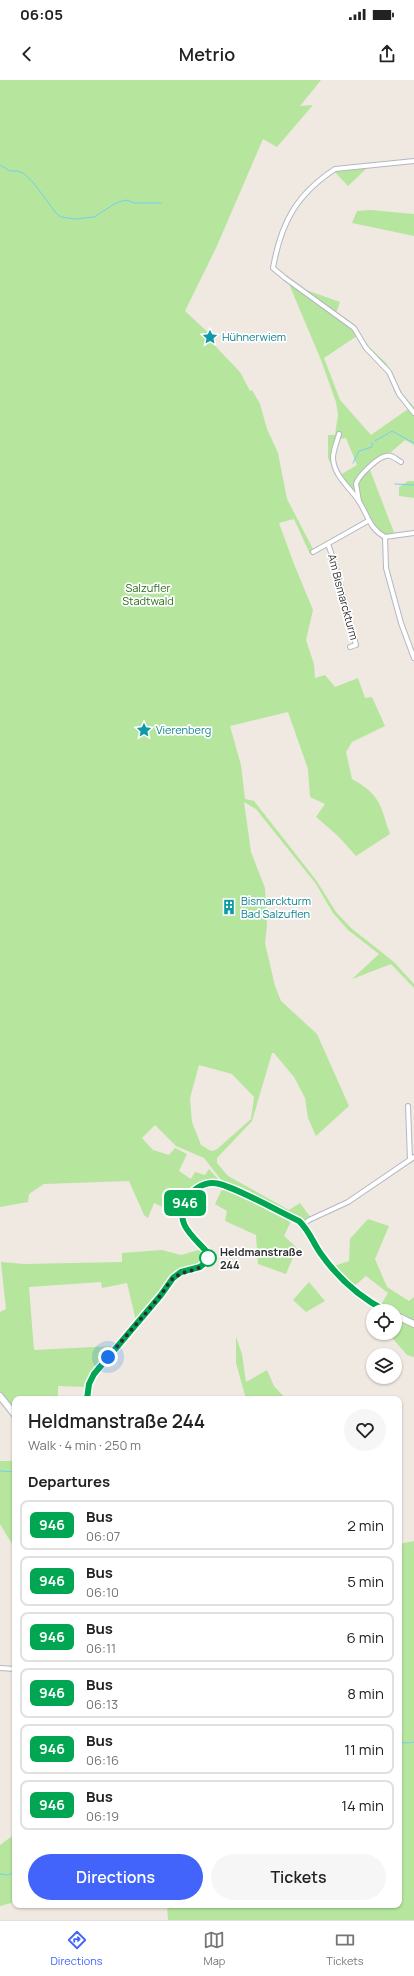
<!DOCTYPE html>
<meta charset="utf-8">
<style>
:root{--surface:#fff;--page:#f6f6f6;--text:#222;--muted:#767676;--line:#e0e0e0;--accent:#4264fb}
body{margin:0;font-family:Manrope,sans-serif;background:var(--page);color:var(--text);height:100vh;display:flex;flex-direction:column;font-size:15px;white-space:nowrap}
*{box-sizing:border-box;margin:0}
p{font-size:13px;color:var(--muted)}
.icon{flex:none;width:22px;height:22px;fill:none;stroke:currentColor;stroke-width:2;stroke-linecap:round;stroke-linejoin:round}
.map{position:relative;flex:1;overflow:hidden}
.side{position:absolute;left:12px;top:1316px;width:390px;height:512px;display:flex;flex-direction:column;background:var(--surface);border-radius:8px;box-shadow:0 1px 3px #0004}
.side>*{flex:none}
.badge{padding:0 8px;border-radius:6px;font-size:14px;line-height:26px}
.controls{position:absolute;left:366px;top:1224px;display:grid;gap:8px}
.controls a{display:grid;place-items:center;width:36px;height:36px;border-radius:50%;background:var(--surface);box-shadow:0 1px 3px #0004;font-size:20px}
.you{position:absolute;width:20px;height:20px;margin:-10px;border:3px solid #fff;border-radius:50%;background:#1a73e8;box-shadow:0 0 0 6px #1a73e833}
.map>.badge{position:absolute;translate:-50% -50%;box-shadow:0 0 0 2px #fff}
h2{padding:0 16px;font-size:15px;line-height:36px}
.round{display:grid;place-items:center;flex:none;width:42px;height:42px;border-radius:21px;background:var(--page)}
.headline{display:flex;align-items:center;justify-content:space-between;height:68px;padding:0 16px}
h1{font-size:19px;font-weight:600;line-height:30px}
.action{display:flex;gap:8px;margin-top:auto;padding:8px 16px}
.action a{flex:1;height:46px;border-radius:24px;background:var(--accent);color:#fff;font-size:16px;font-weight:600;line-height:46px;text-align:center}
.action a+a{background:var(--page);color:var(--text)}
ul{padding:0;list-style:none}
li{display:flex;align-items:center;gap:12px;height:50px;margin:0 8px 6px;padding:0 8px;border:2px solid var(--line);border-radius:8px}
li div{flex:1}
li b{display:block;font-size:15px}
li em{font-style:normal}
li .badge{min-width:44px;font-weight:700;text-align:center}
.status{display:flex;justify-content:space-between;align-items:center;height:28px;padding:0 20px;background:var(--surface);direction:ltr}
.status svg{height:11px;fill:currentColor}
header{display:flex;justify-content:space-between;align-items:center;height:52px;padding:0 16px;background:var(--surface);font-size:18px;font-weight:600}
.tab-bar{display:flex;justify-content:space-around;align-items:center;height:56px;border-top:1px solid var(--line);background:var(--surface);font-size:11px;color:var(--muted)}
.tab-bar a{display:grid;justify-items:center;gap:2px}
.tab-bar .current{color:var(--accent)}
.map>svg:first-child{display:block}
.green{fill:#b6e59e;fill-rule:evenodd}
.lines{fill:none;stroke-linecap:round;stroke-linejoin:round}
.stream{stroke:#75cff0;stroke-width:1}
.minor-casing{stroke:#b4b7c1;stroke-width:6}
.secondary-casing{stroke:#b4b7c1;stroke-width:8}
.minor{stroke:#fff;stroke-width:4}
.secondary{stroke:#fff;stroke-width:6}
.line-casing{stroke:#fff;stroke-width:9}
.line{stroke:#00a651;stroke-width:6}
.walk{stroke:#2e2e2e;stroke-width:4;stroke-dasharray:0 7.2}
.stop-dot{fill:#fff;stroke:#00a651;stroke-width:2}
.labels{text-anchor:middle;stroke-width:3.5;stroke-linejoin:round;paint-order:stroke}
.culture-label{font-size:11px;fill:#0d838f;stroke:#fff;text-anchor:start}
.park-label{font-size:11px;fill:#2c6e1b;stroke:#fff}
.street-label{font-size:11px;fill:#2e2e2e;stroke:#fff}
.stop-label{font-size:11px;font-weight:bold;fill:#2e2e2e;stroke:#fff;text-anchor:start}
</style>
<div class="status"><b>06:05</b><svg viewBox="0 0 49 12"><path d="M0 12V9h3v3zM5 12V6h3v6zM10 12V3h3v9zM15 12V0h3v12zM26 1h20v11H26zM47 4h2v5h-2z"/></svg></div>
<header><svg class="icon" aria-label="back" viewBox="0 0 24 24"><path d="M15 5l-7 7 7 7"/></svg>Metrio<svg class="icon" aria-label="share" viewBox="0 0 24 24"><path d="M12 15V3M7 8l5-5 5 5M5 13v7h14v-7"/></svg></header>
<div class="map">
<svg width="414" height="1840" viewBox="0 0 414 1840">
<rect width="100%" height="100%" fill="#efe9e1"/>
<g class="green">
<path d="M 0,0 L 321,0 L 300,26 L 313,25 L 277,67 L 263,59 L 216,168 L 185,231 L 213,257 L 217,268 L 240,292 L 250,311 L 252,310 L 260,324 L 267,349 L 278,373 L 287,419 L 313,469 L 366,439 L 367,443 L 310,474 L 294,439 L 279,443 L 294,484 L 313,530 L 306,560 L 314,584 L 315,598 L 325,595 L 335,607 L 358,598 L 365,618 L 372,617 L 385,646 L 352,662 L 346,672 L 352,699 C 381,715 380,725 390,754 L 356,776 L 338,756 L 316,737 L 325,724 L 310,717 L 308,689 L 288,632 L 230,646 L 241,685 L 245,719 L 254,721 L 316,800 L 336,832 L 351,848 L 394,882 L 414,904 L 414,908 L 391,884 L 352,899 L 379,874 L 348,850 L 333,833 L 316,804 L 256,729 L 244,722 L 251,772 L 265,808 L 267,845 L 265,863 L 275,906 L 281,921 L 317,954 L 349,1026 L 316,1056 L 308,1038 L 305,1018 L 294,997 L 274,973 L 272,973 L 252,1041 L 217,1078 L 217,1083 L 228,1096 L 289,1130 L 300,1123 L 311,1138 L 303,1142 L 222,1101 L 204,1078 L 176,1066 L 155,1045 L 142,1058 L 153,1070 L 169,1075 L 175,1068 L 187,1074 L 179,1091 L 191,1099 L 195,1092 L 205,1095 L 209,1089 L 217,1098 L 217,1101 L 196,1106 L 180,1135 L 154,1123 L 148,1138 L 144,1135 L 129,1101 L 44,1104 L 29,1114 L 28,1122 L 0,1127 ZM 199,985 L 232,994 L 254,1017 L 251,1039 L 216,1070 L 211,1071 L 201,1065 L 192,1042 L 190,1018 Z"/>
<polygon points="368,87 348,106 334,91"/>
<polygon points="371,130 414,134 414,156 352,143 357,131"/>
<path d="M 289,204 L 340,222 L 336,233 L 348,240 L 369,267 L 386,283 L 402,314 L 414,327 L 414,365 L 405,360 L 370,390 L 395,455 L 385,456 L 372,444 L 340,395 L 357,385 L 346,358 L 339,359 L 332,379 L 337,396 L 328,378 L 328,355 L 335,355 L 338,335 L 336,322 L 321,280 ZM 357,256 L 363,269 L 380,283 L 387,292 L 396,315 L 408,329 L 371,355 L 340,320 L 324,278 Z"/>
<polygon points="408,401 414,401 414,418 399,416 399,407"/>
<polygon points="223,1107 292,1139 284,1156 297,1168 286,1194 258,1184 256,1155 225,1141 227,1131 215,1124"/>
<polygon points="368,1139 389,1146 375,1179 387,1207 409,1221 414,1217 414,1241 380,1226 388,1213 366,1196 353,1207 334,1186 349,1181 350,1159"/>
<polygon points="202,1169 205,1172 204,1183 180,1191 136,1241 127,1203 102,1208 101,1202 29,1207 34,1270 114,1266 86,1307 58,1306 58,1319 15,1319 15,1333 0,1313 0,1232 6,1229 1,1182 24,1184 122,1182 122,1173 162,1170 181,1175"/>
<polygon points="309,1202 325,1221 306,1232 293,1220"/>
<polygon points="395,1237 414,1246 414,1277 407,1275 388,1253 395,1253"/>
<polygon points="236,1257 242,1274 246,1302 267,1290 274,1306 286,1319 246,1319 236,1283"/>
<polygon points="0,1381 15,1381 15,1469 0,1444"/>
<polygon points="414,1461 414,1840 168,1840 167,1825 399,1825 399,1464"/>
<polygon points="15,1754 15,1822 0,1826 0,1765"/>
</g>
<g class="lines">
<g class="stream">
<polyline points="0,85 10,91 18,91 23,93 33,102 56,133 61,137 76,139 94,137 116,123 126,120 135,123 161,123"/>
<polyline points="375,361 392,351 414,363"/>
<polyline points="353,383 359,371 372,367 372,363"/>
<polyline points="395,404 414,405"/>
<polyline points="0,1391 15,1392"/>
<polyline points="399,1662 408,1663 414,1662"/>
<polyline points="0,1794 8,1795 15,1792"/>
</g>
<g class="minor-casing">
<g id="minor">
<path d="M 414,81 L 335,89 C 297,114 281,142 273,188 L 285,198 L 354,248 L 366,268 L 389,292 L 399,314 L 414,333"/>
<path d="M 339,354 C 337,362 333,370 333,378 C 334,397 351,408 360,423 C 368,436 370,449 385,457 L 414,453"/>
<path d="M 359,421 L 356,404 C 358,396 378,377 386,376 C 391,374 396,379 401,382"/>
<polyline points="385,457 386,488 401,543 414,578"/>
<polyline points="328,464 335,484 356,565 350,567"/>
<polyline points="313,472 368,441"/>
<polyline points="408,1026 410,1080"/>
<polyline points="303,1145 309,1140 348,1122 414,1077"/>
<polyline points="0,1588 15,1589"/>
</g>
</g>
<g class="secondary-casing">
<g id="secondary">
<polyline points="395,1235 414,1244"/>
<polyline points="0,1316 15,1335"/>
<path d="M 87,1319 L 89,1304 L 94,1294 L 161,1215 L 173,1198 L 181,1192 L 200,1187 L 207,1181 L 207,1172 C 193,1156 174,1144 186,1121 C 191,1111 201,1103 212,1103 C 229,1103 281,1133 299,1141 C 309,1150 313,1163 321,1174 C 338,1198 361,1218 386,1231"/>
</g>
</g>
<use href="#minor" class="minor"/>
<use href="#secondary" class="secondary"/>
</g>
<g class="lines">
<g class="line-casing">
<path id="line" d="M 87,1319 L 89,1304 L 94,1294 L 161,1215 L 173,1198 L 181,1192 L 200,1187 L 207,1181 L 207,1172 C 193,1156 174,1144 186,1121 C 191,1111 201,1103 213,1103 C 229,1103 281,1133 299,1141 C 309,1150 313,1163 321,1174 C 338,1198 361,1218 386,1231"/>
</g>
<use href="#line" class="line"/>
<path class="walk" d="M 108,1277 C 125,1257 143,1237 160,1216 C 165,1210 169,1201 175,1197 C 184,1190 205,1191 208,1178"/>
</g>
<defs>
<g id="sight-bare" transform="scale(1.2)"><path d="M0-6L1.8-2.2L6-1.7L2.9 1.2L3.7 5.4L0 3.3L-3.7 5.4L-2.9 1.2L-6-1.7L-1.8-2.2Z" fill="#0f9aa8" stroke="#fff" stroke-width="2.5" paint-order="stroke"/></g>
<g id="building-bare" transform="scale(1.2)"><path d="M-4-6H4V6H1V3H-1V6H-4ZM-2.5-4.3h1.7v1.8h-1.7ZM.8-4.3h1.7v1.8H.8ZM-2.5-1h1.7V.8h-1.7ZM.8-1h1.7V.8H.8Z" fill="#0f9aa8" stroke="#fff" stroke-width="2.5" paint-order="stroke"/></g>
</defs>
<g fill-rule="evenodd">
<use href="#sight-bare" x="210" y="257"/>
<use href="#sight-bare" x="144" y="650"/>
<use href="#building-bare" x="229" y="827"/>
</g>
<circle class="stop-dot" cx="208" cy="1178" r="8"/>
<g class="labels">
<g class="culture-label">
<text x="222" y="261">Hühnerwiem</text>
<text x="156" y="654">Vierenberg</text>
<text x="241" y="825">Bismarckturm<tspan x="241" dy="13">Bad Salzuflen</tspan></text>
</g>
<g class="park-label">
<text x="148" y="512">Salzufler<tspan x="148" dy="13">Stadtwald</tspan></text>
</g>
<g class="street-label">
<text transform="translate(343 517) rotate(75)" y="4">Am Bismarckturm</text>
</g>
<g class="stop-label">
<text x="220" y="1176">Heldmanstraße<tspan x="220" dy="13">244</tspan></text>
</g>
</g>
</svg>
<div class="controls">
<a><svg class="icon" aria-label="locate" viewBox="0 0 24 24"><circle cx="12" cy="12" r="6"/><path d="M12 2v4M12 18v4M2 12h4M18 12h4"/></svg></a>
<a><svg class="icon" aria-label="layers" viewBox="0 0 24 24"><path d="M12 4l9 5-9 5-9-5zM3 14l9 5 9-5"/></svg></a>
</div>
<div class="you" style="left:108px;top:1277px"></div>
<b class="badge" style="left:185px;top:1123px;background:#00a651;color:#fff">946</b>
<section class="side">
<div class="headline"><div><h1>Heldmanstraße 244</h1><p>Walk · 4 min · 250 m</p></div><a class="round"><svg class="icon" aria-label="heart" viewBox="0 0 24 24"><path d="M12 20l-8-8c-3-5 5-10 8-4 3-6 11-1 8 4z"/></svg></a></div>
<h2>Departures</h2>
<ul>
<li><span class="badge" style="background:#00a651;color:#fff">946</span><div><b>Bus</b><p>06:07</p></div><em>2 min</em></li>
<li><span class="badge" style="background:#00a651;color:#fff">946</span><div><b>Bus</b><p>06:10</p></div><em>5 min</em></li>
<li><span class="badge" style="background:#00a651;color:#fff">946</span><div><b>Bus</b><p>06:11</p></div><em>6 min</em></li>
<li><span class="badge" style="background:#00a651;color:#fff">946</span><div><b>Bus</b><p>06:13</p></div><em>8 min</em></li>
<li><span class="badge" style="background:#00a651;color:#fff">946</span><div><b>Bus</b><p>06:16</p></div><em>11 min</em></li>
<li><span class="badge" style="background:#00a651;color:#fff">946</span><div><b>Bus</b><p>06:19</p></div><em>14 min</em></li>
</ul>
<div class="action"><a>Directions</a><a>Tickets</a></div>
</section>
</div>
<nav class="tab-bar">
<a class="current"><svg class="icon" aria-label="directions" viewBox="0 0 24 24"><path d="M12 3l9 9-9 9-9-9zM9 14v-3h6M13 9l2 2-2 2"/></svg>Directions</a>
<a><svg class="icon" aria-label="map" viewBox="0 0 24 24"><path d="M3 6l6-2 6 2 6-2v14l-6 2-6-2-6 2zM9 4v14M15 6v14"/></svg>Map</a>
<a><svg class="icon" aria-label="tickets" viewBox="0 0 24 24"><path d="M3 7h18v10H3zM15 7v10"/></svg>Tickets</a>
</nav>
